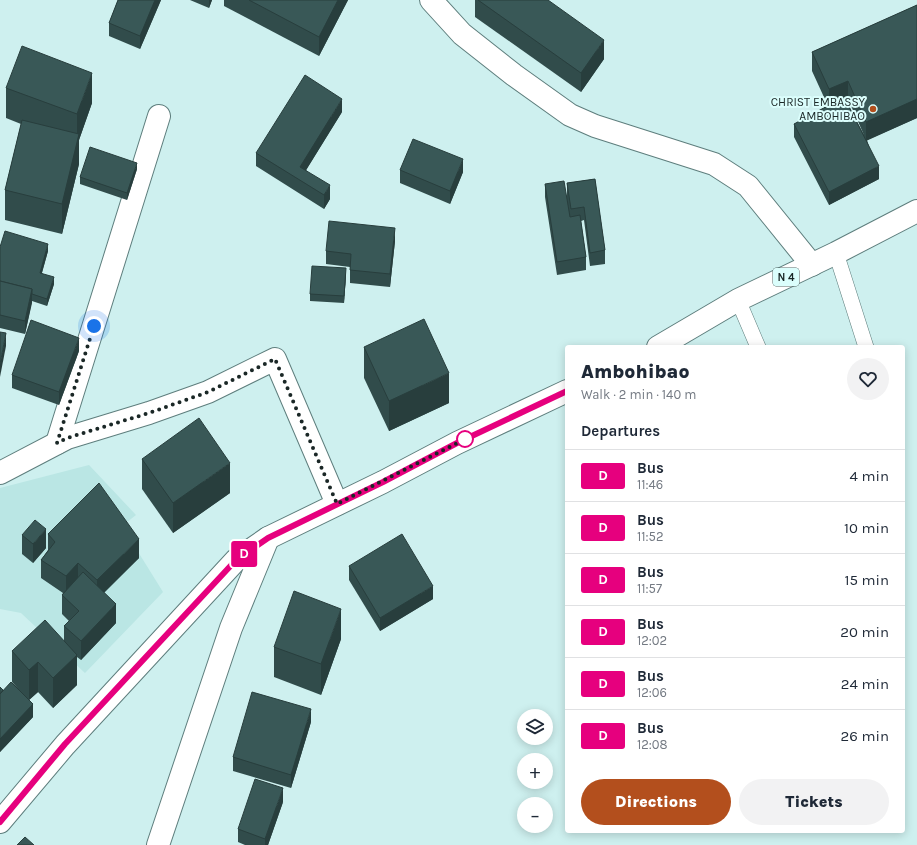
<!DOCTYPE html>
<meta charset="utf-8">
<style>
:root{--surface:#fff;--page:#f2f2f3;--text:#1f2937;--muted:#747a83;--line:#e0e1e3;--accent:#b34f1d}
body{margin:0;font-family:Karla,sans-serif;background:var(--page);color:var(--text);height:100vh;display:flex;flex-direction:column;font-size:15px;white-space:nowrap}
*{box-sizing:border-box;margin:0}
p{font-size:13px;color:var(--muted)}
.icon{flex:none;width:22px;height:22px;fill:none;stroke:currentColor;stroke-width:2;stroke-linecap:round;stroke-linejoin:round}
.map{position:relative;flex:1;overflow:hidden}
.side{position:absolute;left:565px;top:345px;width:340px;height:488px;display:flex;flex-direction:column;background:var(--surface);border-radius:4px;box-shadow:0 2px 10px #0003}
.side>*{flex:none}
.badge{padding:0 8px;border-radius:3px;font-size:14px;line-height:26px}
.tools{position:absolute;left:517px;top:709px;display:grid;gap:8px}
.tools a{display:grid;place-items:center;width:36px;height:36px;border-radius:50%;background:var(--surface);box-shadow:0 2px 10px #0003;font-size:20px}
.you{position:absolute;width:20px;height:20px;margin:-10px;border:3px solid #fff;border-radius:50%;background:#1a73e8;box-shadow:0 0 0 6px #1a73e833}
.map>.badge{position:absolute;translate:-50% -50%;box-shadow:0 0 0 2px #fff}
h2{padding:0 16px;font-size:15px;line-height:36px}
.round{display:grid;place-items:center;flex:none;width:42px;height:42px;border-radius:21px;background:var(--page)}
.summary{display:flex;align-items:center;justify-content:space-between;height:68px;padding:0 16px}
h1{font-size:19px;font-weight:800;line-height:30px}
.button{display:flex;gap:8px;margin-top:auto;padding:8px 16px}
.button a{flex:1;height:46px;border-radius:24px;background:var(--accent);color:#fff;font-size:16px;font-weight:800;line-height:46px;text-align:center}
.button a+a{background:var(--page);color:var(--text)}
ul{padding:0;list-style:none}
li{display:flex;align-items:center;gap:12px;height:52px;padding:0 16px;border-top:1px solid var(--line)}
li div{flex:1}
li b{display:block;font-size:15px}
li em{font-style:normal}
li .badge{min-width:44px;font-weight:700;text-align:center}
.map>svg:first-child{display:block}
.built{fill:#bae6e4}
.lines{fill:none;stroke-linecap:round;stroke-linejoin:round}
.service-casing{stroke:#5e7e7d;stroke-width:16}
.minor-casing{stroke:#5e7e7d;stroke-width:24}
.primary-casing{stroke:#5e7e7d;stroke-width:24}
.service{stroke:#fff;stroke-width:15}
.minor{stroke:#fff;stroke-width:22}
.primary{stroke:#fff;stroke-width:22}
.wall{fill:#314c4b;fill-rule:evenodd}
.shaded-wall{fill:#283e3d}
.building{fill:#395857;stroke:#283e3d}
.line-casing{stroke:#fff;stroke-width:9}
.line{stroke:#e6007e;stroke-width:6}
.walk{stroke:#1a2726;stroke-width:4;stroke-dasharray:0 7.2}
.poi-dot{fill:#b34f1d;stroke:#dbfefc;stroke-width:1.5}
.stop-dot{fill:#fff;stroke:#e6007e;stroke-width:2}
.labels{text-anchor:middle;stroke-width:4;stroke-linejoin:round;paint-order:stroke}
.shield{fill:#dbfefc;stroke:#546866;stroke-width:1}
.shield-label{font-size:11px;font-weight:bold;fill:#1a2726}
.poi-label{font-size:12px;fill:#1a2726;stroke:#dbfefc;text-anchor:end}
</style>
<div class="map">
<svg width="917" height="845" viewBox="0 0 917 845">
<rect width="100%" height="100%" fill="#cef0ef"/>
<polygon class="built" points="89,465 136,515 122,526 163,592 85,673 21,613 0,609 0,488"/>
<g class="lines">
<g class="service-casing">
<g id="service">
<polyline points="836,253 866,347"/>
<polyline points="738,300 758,347"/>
</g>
</g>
<g class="minor-casing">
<g id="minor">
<polyline points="431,0 462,34 514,75 570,115 595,126 714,164 748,186 812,265"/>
<polyline points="57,443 159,116"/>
<polyline points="0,473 67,438 149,413 208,392 275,359 337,504"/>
<polyline points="158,845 231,628 268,538"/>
</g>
</g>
<g class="primary-casing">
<g id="primary">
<polyline points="658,347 738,300 836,253 917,211"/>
<polyline points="0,822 65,745 236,560 268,538 383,482 457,443 567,391"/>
</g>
</g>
<use href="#service" class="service"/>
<use href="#minor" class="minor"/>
<use href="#primary" class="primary"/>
</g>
<g class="wall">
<polygon points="118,0 161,0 140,49 109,36 109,23"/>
<polygon points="190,0 212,0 209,8"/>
<polygon points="224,0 348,0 319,56 224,6"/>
<polygon points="475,0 548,0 604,59 581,92 475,17"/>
<path d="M 917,5 L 917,118 L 867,140 L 879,179 L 829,205 L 794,137 L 794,124 L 828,106 L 812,71 L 812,52 ZM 848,99 L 864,135 L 846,100 Z"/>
<polygon points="6,88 92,103 79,140 79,164 62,234 5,220 5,190 21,124 6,118"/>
<polygon points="342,112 306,170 330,199 324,209 256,166 256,153"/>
<polygon points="137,169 127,200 80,184 80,177"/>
<polygon points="400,170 463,172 450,204 400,183"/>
<polygon points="595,179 605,250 605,264 590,266 584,220 581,221 586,257 586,270 557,275 545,197 545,184 567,196 567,183"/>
<polygon points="395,241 390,287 350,283 350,267 326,264 326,251"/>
<polygon points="0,247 48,251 42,273 54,284 47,306 32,301 25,334 0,328"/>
<polygon points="346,275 344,303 310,301 310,294"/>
<polygon points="364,347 449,403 389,431 364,378"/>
<polygon points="79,351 59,405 12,388 12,375"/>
<polygon points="142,459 230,493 173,533 142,489"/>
<polygon points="48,534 139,558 104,593 116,623 81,660 77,657 77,685 53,708 38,692 29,700 33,717 0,752 0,687 3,690 19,690 12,682 12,651 64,641 64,626 69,621 62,614 62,595 63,593 41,578 41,560 48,550"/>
<polygon points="22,535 46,548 33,563 22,554"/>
<polygon points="349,566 433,599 380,631 349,580"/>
<polygon points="341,639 321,695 274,677 274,647"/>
<polygon points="311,722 291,788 233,771 233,757"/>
<polygon points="283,802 268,845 245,845 238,842 238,829"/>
</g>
<g class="shaded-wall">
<polygon points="155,0 161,0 140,49 140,36"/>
<polygon points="209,0 212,0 209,8"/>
<polygon points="338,0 348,0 319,56 319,37"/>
<polygon points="604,40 604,59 581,92 581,73"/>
<polygon points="92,73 92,103 79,140 79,164 62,234 62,204 77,141 77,114"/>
<polygon points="848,81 848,99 829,108 829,89"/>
<polygon points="342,99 342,112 300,180 300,167"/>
<polygon points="917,99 917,118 866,141 866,122"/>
<polygon points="463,159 463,172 450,204 450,191"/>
<polygon points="137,163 137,169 127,200 127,193"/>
<polygon points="879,166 879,179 829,205 829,192"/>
<polygon points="330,185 330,199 324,209 324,195"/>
<polygon points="395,228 395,241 390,287 390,274"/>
<polygon points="48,244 48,251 40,279 40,273"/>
<polygon points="346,268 346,275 344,303 344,296"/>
<polygon points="54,277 54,284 47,306 47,299"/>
<polygon points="32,289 32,303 25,334 25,321"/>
<polygon points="6,333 6,346 0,377 0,364"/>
<polygon points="79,338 79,351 59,405 59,392"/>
<polygon points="449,373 449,403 389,431 389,401"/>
<polygon points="230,463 230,493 173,533 173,503"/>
<polygon points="46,529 46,548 33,563 33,544"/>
<polygon points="139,539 139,558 97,599 97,580"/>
<polygon points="78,563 78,581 66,595 66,576"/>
<polygon points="433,586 433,599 380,631 380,618"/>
<polygon points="116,604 116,623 81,660 81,641"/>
<polygon points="341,609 341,639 321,695 321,664"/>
<polygon points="77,655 77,685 53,708 53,678"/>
<polygon points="38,662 38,692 29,700 29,670"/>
<polygon points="33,704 33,717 0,752 0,739"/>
<polygon points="311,709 311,722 291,788 291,775"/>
<polygon points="283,788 283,802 268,845 265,845 265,839"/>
</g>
<g class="building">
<polygon points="118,0 155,0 140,36 109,23"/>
<polygon points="249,0 338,0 319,37"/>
<polygon points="478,0 548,0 604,40 581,73"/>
<polygon points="917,5 917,99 866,122 848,81 829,89 812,52"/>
<polygon points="22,46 92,73 77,114 6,88"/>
<polygon points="305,75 342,99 300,167 330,185 324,195 256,153"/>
<polygon points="844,97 879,166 829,192 794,124"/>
<polygon points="22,120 79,134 62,204 5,190"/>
<polygon points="413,139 463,159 450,191 400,170"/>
<polygon points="90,147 137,163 127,193 80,177"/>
<polygon points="595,179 605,250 590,253 584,207 571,209 567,183"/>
<polygon points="564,181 570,217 580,215 586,257 557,262 545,184"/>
<polygon points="329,221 395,228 390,274 350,270 351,254 326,251"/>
<polygon points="5,231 48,244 40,273 54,277 47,299 32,294 32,289 0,281 0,247"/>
<polygon points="312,266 346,268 344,296 310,294"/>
<polygon points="0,281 32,289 25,321 0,315"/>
<polygon points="424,319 449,373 389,401 364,347"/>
<polygon points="31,320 79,338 59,392 12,375"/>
<polygon points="0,332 6,333 0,364"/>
<polygon points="199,418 230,463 173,503 142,459"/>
<polygon points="99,483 139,539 97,580 78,563 66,576 41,560 55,542 48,534"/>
<polygon points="35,520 46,529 33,544 22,535"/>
<polygon points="402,534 433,586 380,618 349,566"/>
<polygon points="83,572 116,604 81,641 64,626 79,611 62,595"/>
<polygon points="294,591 341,609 321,664 274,647"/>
<polygon points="45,620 77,655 53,678 38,662 29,670 12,651"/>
<polygon points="11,682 33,704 0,739 0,694"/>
<polygon points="0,687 3,690 0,694"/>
<polygon points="252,692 311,709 291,775 233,757"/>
<polygon points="255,779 283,788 265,839 238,829"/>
<polygon points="25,837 34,845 17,845"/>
</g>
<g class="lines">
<g class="line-casing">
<polyline id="line" points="0,822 65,744 236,560 268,538 383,482 457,443 567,391"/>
</g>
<use href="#line" class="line"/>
<polyline class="walk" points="94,326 57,443 67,438 149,413 208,392 275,359 337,504 471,436 465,439"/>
</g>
<circle class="poi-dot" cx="873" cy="109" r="4"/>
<circle class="stop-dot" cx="465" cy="439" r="8"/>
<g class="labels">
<rect class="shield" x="773" y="268" width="26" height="18" rx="3"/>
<g class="shield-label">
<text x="786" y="281">N 4</text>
</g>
<g class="poi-label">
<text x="865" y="106">CHRIST EMBASSY<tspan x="865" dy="14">AMBOHIBAO</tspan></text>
</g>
</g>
</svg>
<div class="tools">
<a><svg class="icon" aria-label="layers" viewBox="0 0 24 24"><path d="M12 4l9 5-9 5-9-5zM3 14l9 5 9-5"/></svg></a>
<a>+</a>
<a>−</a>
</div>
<div class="you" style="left:94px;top:326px"></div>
<b class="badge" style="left:244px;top:554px;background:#e6007e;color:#fff">D</b>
<section class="side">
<div class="summary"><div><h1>Ambohibao</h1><p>Walk · 2 min · 140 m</p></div><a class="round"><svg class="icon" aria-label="heart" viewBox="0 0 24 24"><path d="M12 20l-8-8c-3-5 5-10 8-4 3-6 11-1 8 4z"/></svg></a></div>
<h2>Departures</h2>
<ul>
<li><span class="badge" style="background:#e6007e;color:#fff">D</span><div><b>Bus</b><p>11:46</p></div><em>4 min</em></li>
<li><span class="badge" style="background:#e6007e;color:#fff">D</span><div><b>Bus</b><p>11:52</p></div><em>10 min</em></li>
<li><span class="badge" style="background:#e6007e;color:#fff">D</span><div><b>Bus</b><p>11:57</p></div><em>15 min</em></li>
<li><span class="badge" style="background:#e6007e;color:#fff">D</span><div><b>Bus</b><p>12:02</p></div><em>20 min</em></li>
<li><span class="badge" style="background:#e6007e;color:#fff">D</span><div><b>Bus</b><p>12:06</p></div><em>24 min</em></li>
<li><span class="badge" style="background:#e6007e;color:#fff">D</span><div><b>Bus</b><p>12:08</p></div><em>26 min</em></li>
</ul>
<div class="button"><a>Directions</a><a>Tickets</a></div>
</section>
</div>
